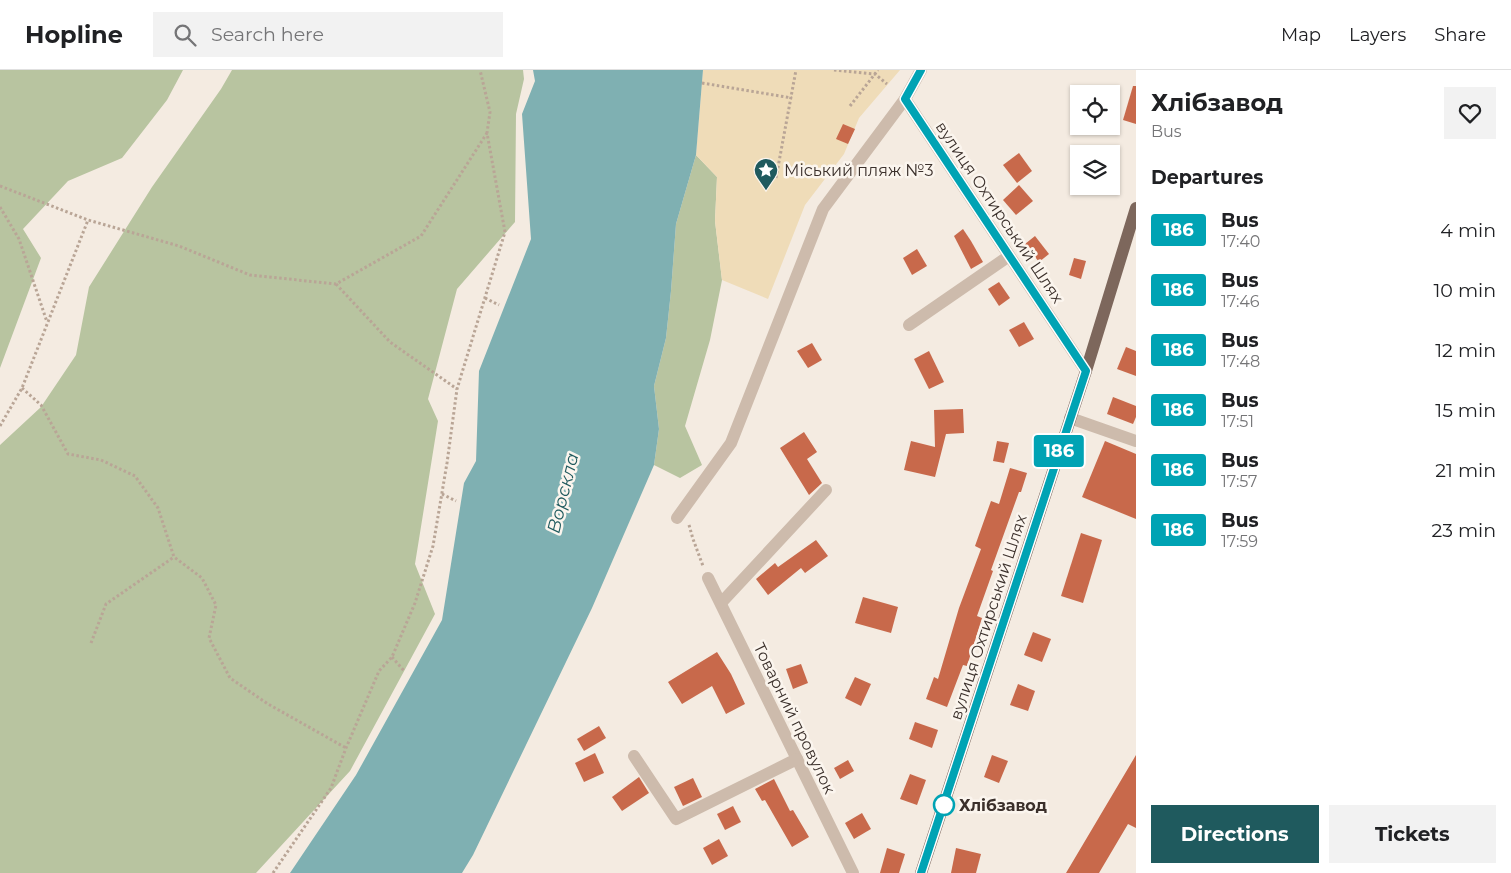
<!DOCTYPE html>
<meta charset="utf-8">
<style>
:root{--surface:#fff;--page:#f2f2f2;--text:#202124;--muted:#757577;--line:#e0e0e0;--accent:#1f5a5e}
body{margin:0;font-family:Montserrat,sans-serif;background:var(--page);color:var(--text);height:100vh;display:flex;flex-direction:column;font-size:19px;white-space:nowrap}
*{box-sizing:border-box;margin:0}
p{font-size:16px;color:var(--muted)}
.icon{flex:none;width:28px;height:28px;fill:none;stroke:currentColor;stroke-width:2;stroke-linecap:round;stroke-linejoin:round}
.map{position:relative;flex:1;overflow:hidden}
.panel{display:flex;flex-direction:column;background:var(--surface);width:375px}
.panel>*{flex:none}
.badge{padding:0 10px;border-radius:4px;font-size:18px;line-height:32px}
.fabs{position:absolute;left:1070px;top:15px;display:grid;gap:10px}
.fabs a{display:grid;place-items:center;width:50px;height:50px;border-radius:0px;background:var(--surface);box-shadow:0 1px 4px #0004;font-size:25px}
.map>.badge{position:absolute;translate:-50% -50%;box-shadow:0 0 0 2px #fff}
h2{padding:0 15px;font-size:19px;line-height:45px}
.round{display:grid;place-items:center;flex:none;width:52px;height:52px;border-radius:0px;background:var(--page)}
.overview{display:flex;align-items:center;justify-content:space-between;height:85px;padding:0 15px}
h1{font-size:24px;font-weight:700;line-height:38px}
.action{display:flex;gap:10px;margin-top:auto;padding:10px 15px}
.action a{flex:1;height:58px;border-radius:0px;background:var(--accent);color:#fff;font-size:20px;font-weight:700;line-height:58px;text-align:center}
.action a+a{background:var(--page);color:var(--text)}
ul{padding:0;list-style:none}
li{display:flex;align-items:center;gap:15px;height:60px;padding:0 15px}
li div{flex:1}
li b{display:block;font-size:19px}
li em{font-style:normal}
li .badge{min-width:55px;font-weight:700;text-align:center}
header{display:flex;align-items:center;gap:30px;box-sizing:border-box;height:70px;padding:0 25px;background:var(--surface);border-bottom:1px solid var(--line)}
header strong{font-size:24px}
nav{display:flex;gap:28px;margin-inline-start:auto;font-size:18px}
.search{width:350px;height:45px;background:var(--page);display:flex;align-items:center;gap:12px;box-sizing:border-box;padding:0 18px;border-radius:0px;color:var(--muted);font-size:19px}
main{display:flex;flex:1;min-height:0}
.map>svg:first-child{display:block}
.green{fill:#b8c4a0}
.sand{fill:#efdcb8}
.water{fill:#7fb0b2}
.building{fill:#c8694b}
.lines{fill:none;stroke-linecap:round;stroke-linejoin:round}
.path{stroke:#b9a596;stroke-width:3;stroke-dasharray:2.5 2.5;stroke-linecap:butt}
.minor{stroke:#cdbbac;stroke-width:12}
.major{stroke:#7d675c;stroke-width:12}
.line-casing{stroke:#fff;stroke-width:11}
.line{stroke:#00a3b4;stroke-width:8}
.stop-dot{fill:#fff;stroke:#00a3b4;stroke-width:2.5}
.labels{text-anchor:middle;stroke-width:5;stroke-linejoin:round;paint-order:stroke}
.poi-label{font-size:16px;fill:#3b302b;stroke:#fbf5ee;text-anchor:start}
.street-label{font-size:16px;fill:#3b302b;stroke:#fbf5ee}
.stop-label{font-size:16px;font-weight:bold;fill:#3b302b;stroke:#fbf5ee;text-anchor:start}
.water-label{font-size:18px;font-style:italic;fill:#1f5a5e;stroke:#fbf5ee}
</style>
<header>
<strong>Hopline</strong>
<div class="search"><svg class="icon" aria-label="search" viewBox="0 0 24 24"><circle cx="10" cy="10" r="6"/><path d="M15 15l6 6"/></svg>Search here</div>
<nav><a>Map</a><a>Layers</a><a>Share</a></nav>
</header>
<main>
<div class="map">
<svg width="1136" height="803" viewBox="0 0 1136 803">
<rect width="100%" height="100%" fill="#f4ebe1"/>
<g class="green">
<polygon points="0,0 183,0 167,30 122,88 68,111 23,159 41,188 0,298"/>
<polygon points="232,0 523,0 524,9 516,44 515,152 457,219 428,329 438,351 415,494 435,544 350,701 256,803 0,803 0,375 41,337 76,285 89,217 152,117 221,19"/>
<polygon points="696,85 717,107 715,151 722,210 710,270 685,356 702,395 680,408 654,395 659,359 654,316 666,268 671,221 676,154"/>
</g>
<polygon class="sand" points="703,0 900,0 859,48 844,84 805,135 768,229 722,210 715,151 717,107 696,85"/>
<polygon class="water" points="533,0 703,0 696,85 676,154 671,221 666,268 654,316 659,359 654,395 592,538 473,785 462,803 290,803 356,705 442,550 464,413 476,391 479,301 531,169 522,44 535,11"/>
<g class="building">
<polygon points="1133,16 1136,16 1136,54 1123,50"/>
<polygon points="843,54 855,59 848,74 836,69"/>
<polygon points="1019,83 1032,101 1017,113 1003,95"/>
<polygon points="1019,115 1033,131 1016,145 1003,130"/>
<polygon points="963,159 971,171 983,192 971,199 954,166"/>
<polygon points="1035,166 1049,184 1039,192 1025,174"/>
<polygon points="917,179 927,196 912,205 903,188"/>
<polygon points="1074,188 1086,191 1081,209 1069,205"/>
<polygon points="999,212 1010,228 999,236 988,219"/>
<polygon points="1024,252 1034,269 1019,277 1009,260"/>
<polygon points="812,273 822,290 808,298 797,281"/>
<polygon points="1126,277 1136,281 1136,306 1117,299"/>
<polygon points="929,281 944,312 929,319 914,289"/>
<polygon points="1113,327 1136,336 1136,347 1133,354 1107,344"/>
<polygon points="963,339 964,363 946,364 935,407 904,400 911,371 935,377 934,340"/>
<polygon points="804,362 817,382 807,389 822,413 809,425 780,378"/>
<polygon points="997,371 1009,373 1004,393 993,391"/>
<polygon points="1105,371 1136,384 1136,449 1082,427"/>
<polygon points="1010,398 1027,403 1021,422 1019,422 991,500 993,501 977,546 982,548 967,596 963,595 947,637 926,629 934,607 938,609 959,538 981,479 975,476 991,431 999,434"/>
<polygon points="1081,463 1102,470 1083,533 1061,526"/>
<polygon points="816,470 828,486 805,503 801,498 768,525 756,509 775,493 778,497"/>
<polygon points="863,527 898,537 891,563 855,553"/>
<polygon points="1033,562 1051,569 1042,592 1024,585"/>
<polygon points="717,582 731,604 745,634 726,644 712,616 682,634 668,612"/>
<polygon points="801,594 808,613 793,619 786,599"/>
<polygon points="855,607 871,614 861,636 845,628"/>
<polygon points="1018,614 1035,621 1028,641 1010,635"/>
<polygon points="915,652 938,660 932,678 909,669"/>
<polygon points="599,656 606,668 584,681 577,669"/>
<polygon points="595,683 604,703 584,712 575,693"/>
<polygon points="992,685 1008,691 999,713 984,707"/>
<polygon points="1136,685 1136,758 1128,754 1099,803 1066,803"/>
<polygon points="848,690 854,701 840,709 834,698"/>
<polygon points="910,704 926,710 917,735 900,729"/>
<polygon points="639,707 649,723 622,741 612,727"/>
<polygon points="693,708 702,727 683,736 674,717"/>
<polygon points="774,709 790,741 793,740 809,767 792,777 765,730 762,731 755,719"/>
<polygon points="733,736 741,752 725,760 717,744"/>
<polygon points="862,743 871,759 854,769 845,753"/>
<polygon points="719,769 728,786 712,795 703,778"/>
<polygon points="887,778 905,784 899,803 880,803"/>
<polygon points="956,778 981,784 976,803 951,803"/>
</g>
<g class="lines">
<g class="path">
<polyline points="834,0 875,4 887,14"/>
<polyline points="702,13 792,28"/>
<polyline points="850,36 878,0"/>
<polyline points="776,108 796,0"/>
<polyline points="0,116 88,150 179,176 250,205 336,214 421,166 487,63"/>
<polyline points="0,137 19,169 47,252"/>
<polyline points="336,214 390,272 457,319"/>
<polyline points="485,228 499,235"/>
<polyline points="22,318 41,335 68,384 101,390 135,406 158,438 174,487 202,508 216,535 209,568 230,608 268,634 346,678"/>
<polyline points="0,356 22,318 88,150"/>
<polyline points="442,424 456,431"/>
<polyline points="689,455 693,469 703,496"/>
<polyline points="91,573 106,534 174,487"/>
<polyline points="392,587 405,602"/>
<polyline points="273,803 331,718 346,678 379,601 392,587 415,533 433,476 447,393 457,319 505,162 487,63 490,42 480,0"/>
</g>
<g class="minor">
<polyline points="905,29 1086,301"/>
<polyline points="909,255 1009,186"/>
<polyline points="1070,348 1136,371"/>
<polyline points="677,448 731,373 823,139 905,29 921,0"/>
<polyline points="708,508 853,803"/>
<polyline points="721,533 826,420"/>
<polyline points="634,686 676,749 797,689"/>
</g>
<polyline class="major" points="921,803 1086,301 1136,138"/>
</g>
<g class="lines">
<g class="line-casing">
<polyline id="line" points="921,0 905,29 1086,301 921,803"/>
</g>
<use href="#line" class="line"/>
</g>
<defs>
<g id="sight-pin" transform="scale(1.25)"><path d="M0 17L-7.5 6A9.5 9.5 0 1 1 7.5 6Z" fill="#1f5a5e" stroke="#fbf5ee"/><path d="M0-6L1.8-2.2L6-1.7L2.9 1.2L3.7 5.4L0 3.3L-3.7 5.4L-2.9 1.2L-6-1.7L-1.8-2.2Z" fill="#fff"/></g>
</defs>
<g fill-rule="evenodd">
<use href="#sight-pin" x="766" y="100"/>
</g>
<circle class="stop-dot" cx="944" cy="735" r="10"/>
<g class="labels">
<g class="poi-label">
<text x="784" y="106">Міський пляж №3</text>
</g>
<g class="street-label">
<text transform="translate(1000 142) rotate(56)" y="6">вулиця Охтирський Шлях</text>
<text transform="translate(988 547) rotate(-72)" y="6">вулиця Охтирський Шлях</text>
<text transform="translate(795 648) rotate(64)" y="6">Товарний провулок</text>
</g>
<g class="stop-label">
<text x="959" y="741">Хлібзавод</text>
</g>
<g class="water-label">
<text transform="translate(563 423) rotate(-76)" y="6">Ворскла</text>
</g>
</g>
</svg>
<div class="fabs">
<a><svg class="icon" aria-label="locate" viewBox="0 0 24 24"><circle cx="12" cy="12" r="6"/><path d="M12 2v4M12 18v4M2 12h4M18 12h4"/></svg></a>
<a><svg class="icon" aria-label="layers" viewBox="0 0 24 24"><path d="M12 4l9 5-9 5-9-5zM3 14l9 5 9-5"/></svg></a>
</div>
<b class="badge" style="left:1059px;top:381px;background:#00a3b4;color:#fff">186</b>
</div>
<section class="panel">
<div class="overview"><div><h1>Хлібзавод</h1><p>Bus</p></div><a class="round"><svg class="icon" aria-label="heart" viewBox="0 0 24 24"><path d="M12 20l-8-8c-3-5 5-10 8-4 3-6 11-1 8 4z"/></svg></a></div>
<h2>Departures</h2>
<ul>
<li><span class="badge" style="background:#00a3b4;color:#fff">186</span><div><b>Bus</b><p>17:40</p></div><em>4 min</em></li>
<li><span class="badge" style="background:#00a3b4;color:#fff">186</span><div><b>Bus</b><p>17:46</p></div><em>10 min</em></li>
<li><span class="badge" style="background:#00a3b4;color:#fff">186</span><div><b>Bus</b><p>17:48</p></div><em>12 min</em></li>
<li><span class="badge" style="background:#00a3b4;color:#fff">186</span><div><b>Bus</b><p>17:51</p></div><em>15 min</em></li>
<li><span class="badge" style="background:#00a3b4;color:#fff">186</span><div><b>Bus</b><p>17:57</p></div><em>21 min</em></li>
<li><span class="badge" style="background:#00a3b4;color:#fff">186</span><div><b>Bus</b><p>17:59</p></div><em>23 min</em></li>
</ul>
<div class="action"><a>Directions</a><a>Tickets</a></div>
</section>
</main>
